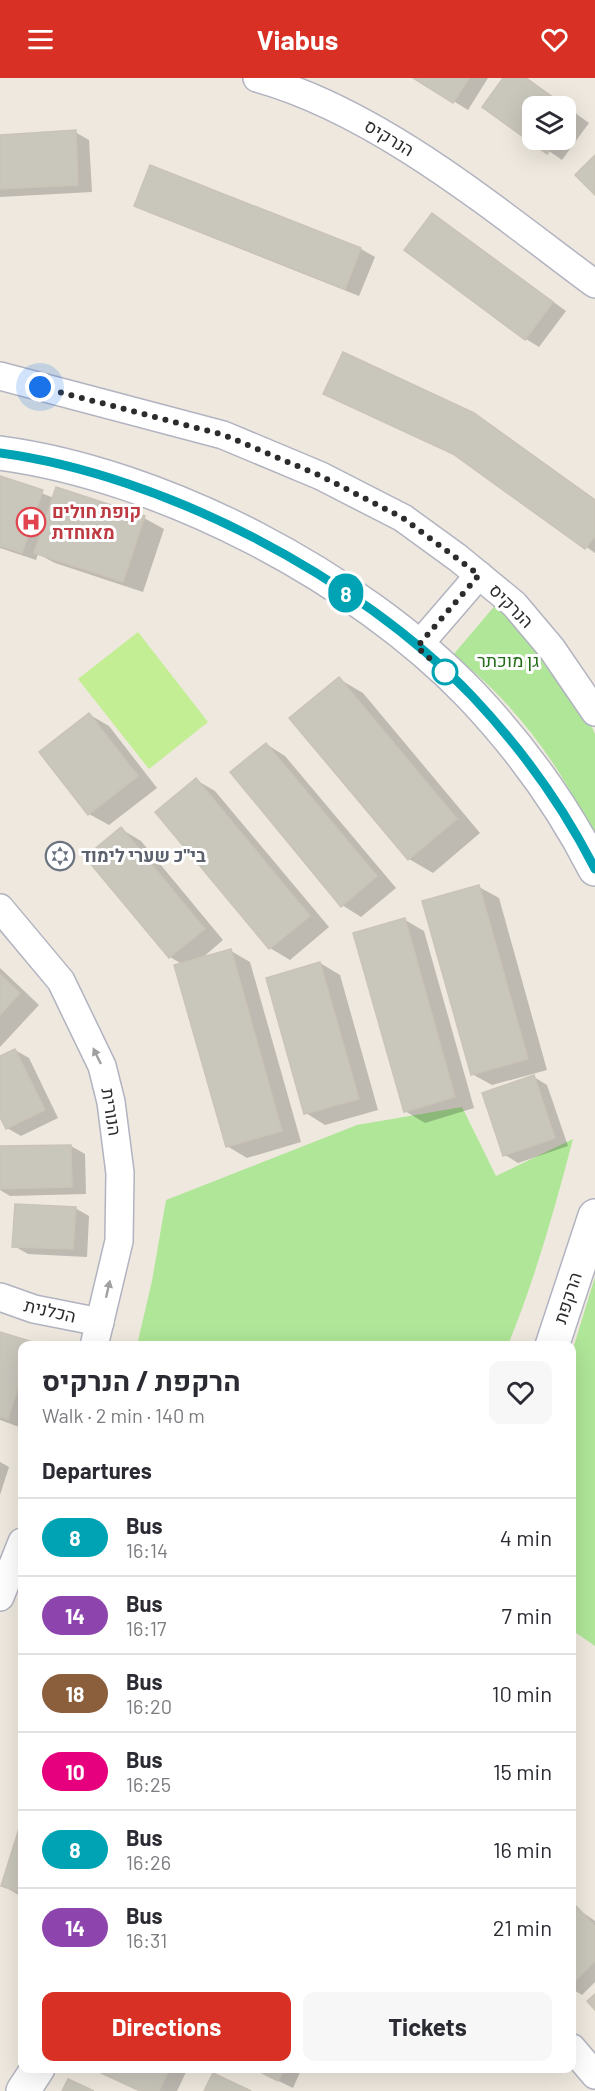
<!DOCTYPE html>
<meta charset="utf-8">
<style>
:root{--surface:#fff;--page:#f7f7f7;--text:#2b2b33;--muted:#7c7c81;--line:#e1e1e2;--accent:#d93025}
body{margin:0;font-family:Barlow,Heebo,sans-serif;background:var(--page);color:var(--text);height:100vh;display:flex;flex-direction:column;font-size:22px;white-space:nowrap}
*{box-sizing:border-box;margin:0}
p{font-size:20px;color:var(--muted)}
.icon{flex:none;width:33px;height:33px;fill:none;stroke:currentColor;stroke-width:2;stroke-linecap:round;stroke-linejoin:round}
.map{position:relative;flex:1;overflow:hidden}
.sheet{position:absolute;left:18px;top:1263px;width:558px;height:732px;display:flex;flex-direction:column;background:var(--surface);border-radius:12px;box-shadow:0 6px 24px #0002}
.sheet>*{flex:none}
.badge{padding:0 12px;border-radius:20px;font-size:21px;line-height:39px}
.tools{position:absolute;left:522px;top:18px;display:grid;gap:12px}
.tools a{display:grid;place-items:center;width:54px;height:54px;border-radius:12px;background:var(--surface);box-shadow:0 6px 24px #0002;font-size:30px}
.you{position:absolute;width:30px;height:30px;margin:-15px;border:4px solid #fff;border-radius:50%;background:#1a73e8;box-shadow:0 0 0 9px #1a73e833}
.map>.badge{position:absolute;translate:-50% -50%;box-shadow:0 0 0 3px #fff}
h2{padding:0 24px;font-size:22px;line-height:54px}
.round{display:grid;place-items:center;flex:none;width:63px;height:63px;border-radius:12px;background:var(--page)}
.summary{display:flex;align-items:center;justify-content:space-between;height:102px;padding:0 24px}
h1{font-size:28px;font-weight:700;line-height:45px}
.button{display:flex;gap:12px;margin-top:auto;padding:12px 24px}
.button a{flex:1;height:69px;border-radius:12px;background:var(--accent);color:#fff;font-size:24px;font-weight:700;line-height:69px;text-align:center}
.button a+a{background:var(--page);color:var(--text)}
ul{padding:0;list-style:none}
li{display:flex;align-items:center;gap:18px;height:78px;padding:0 24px;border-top:2px solid var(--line)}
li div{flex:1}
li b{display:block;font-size:22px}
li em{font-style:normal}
li .badge{min-width:66px;font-weight:700;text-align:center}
header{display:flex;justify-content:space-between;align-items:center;height:78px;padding:0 24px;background:var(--accent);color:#fff;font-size:27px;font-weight:700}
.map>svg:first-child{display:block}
.green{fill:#afe698}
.pitch{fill:#c3ee94}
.shadow{fill:#0003;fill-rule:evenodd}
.building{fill:#c9c6bc;stroke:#cac4b7;stroke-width:1.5}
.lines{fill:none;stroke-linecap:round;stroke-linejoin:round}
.minor-casing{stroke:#b2b3c0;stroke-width:30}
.tertiary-casing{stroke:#b2b3c0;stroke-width:36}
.minor{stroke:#fff;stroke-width:27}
.tertiary{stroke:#fff;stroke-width:33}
.oneway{fill:#a0a0a0}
.line-casing{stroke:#fff;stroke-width:14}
.line{stroke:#00a3b4;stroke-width:9}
.walk{stroke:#2c2c2c;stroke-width:6;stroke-dasharray:0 10.8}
.stop-dot{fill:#fff;stroke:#00a3b4;stroke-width:3}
.labels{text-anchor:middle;stroke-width:6;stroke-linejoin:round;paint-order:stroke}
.street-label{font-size:18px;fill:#2c2c2c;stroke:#fff}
.health-label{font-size:18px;font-weight:bold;fill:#be3a42;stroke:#fff;text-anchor:start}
.park-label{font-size:18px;fill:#256d18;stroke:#fff}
.worship-label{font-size:18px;font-weight:bold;fill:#5b616d;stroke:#fff;text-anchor:start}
</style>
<header><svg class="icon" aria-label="menu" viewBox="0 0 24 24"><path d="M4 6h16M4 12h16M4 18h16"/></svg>Viabus<svg class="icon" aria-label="heart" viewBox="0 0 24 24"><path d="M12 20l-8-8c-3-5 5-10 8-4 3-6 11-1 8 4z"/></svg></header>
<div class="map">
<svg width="595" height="2013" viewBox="0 0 595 2013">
<rect width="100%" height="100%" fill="#eee8de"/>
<g class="green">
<path d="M 498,524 L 576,616 L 595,656 L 595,764 C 565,692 515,624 453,577 Z"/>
<path d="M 462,1029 L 496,1098 L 573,1061 C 555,1130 535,1201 508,1267 L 137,1267 L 152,1203 L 166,1122 L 357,1047 Z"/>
<polygon points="595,1199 595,1568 572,1552 572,1274"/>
</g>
<polygon class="pitch" points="138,554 208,644 149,691 78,601"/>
<g class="shadow">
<polygon points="416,0 488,0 468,32"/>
<path d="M 505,0 L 527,0 L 589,45 L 562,82 L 484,28 ZM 532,28 L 566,28 L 566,62 L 532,62 Z"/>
<polygon points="75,54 89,62 92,114 0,119 0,58"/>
<polygon points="151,89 361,171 375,179 359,218 150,135 136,127"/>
<polygon points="433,137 566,233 539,269 526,261"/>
<polygon points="325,315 473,336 488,345 595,422 595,475 461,380"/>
<polygon points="0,399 54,420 144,440 164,451 143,514 55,485 38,476 36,482 0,470"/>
<polygon points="339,601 363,615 480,755 433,795 409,781"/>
<polygon points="90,637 109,648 157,710 109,747 89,736 41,675"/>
<polygon points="266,666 285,678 396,810 361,839 342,827"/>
<polygon points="196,702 215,713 329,849 290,882 270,870 157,734"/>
<polygon points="121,751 141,763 223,862 201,881 231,873 250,884 301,1064 247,1080 227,1068 182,886 170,879"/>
<polygon points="479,809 499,820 547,992 492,1007 472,996"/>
<polygon points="405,842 424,853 474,1030 425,1045 405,1033"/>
<polygon points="320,885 340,897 378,1032 325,1047 306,1035"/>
<polygon points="0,890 39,927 0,969"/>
<polygon points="15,972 29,980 58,1040 21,1058 7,1050 0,1035 0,980"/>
<polygon points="534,999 547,1007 568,1068 518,1085 505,1077"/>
<polygon points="71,1068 85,1076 86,1116 10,1118 0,1112 0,1070"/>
<polygon points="75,1130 89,1138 87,1179 28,1176 14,1168"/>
<polygon points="0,1255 35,1268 22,1268 22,1350 0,1342"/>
<polygon points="0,1384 9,1389 0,1417"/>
<polygon points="22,1746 22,1819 2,1807"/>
<polygon points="576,1830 595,1843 595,1904 582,1917 572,1911 572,1835"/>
<polygon points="100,1990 188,1990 177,2013 140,2013"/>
<polygon points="252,1990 302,1990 293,2010"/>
</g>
<g class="building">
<polygon points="413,0 469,0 453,25"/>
<polygon points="503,0 526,0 576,36 566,51 566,28 532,28 532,62 558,62 547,76 482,29"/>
<polygon points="76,52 78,107 0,111 0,57"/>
<polygon points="595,77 595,117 575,97"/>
<polygon points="150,87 361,170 345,211 134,128"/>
<polygon points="432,135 553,224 525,262 404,172"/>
<polygon points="343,274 474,335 595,422 595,458 585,471 453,376 323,316"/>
<polygon points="0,398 43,412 22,475 0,468"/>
<polygon points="56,409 145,438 123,504 34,475"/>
<polygon points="339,599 457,741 408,782 289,640"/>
<polygon points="89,635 138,698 88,737 39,674"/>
<polygon points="266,665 377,798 341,829 230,694"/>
<polygon points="196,700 310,838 269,871 155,734"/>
<polygon points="121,749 205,851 169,880 85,779"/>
<polygon points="479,807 528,981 471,997 422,823"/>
<polygon points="405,840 455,1019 404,1034 353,855"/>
<polygon points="231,871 282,1053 226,1069 174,887"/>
<polygon points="320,884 359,1021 304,1036 266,900"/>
<polygon points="0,896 20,915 0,937"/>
<polygon points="15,971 45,1032 6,1051 0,1039 0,978"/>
<polygon points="534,997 555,1060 503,1078 482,1015"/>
<polygon points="71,1067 72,1109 0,1111 0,1068"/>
<polygon points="15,1126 76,1129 73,1171 12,1169"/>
<polygon points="0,1254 33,1264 32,1268 22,1268 22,1296 8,1341 0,1339"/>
<polygon points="22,1741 22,1815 1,1808"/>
<polygon points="576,1828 595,1848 595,1883 572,1906 572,1833"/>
<polygon points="595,1916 595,1932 587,1923"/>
<polygon points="98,1990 170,1990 159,2013 140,2013 97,1993"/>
<polygon points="252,1990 285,1990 278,2003"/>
<polygon points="213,1995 251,2013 204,2013"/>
<polygon points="68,2001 94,2013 62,2013"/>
</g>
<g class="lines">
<g class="minor-casing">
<g id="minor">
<path d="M 257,0 C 379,34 495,132 595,206"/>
<polyline points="0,298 223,357 321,398 403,440 458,480 514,526 552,571 595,634"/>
<polyline points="417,569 479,497"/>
<polyline points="0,830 61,903 102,988 111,1024 120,1095 119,1163 94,1268"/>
<polyline points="0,1219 34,1231 100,1244"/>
<polyline points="0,1519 22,1464"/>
<polyline points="572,1970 595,1997"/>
</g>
</g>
<g class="tertiary-casing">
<g id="tertiary">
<path d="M 0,375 C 164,397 358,499 472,618 C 521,670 563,728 595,791"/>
<polyline points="552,1268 595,1138"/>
<polyline points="23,2013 38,1990"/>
</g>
</g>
<use href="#minor" class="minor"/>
<use href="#tertiary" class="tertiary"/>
</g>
<defs><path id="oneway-solid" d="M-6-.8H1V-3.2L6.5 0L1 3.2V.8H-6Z" transform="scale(1.5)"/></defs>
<g class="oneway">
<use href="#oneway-solid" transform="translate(97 978) rotate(-116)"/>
<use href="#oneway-solid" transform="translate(108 1211) rotate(-77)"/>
</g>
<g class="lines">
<g class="line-casing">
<path id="line" d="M 0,375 C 164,397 358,499 472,618 C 521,670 563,728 595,791"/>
</g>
<use href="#line" class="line"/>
<polyline class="walk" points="40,309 224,357 321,398 403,440 479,497 417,569 445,594"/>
</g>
<defs>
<g id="hospital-ring" transform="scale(1.5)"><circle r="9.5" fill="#fff" stroke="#e0444e" stroke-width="1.5"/><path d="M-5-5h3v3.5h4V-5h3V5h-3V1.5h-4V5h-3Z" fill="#e0444e"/></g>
<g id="synagogue-ring" transform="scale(1.5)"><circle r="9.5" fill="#fff" stroke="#6b7280" stroke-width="1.5"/><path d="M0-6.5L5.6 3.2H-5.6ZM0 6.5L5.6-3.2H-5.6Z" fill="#6b7280"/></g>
</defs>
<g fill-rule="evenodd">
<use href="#hospital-ring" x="31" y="444"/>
<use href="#synagogue-ring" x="60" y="778"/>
</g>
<circle class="stop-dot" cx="445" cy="594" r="12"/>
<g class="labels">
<g class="street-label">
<text transform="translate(389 60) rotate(31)" y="6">הנרקיס</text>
<text transform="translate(511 528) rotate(45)" y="6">הנרקיס</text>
<text transform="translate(111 1034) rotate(81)" y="6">הנורית</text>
<text transform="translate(568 1220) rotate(-72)" y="6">הרקפת</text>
<text transform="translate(50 1233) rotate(13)" y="6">הכלנית</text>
</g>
<g class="health-label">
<text x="52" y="440">קופת חולים<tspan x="52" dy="21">מאוחדת</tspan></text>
</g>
<g class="park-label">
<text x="508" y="589">גן מוכתר</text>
</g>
<g class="worship-label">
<text x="81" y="784">בי"כ שערי לימוד</text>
</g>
</g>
</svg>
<div class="tools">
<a><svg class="icon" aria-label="layers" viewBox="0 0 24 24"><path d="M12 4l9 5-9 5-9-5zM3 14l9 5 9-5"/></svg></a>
</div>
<div class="you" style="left:40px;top:309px"></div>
<b class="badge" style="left:346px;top:515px;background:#00a3b4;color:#fff">8</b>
<section class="sheet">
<div class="summary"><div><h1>הרקפת / הנרקיס</h1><p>Walk · 2 min · 140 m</p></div><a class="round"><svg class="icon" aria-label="heart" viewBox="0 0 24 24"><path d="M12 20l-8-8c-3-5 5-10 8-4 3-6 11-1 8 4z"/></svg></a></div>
<h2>Departures</h2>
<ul>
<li><span class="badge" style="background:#00a3b4;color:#fff">8</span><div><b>Bus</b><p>16:14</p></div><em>4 min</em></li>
<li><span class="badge" style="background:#8e44ad;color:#fff">14</span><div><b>Bus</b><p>16:17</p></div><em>7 min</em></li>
<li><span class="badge" style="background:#8b5e3c;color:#fff">18</span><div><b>Bus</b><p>16:20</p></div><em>10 min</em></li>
<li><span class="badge" style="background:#e6007e;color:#fff">10</span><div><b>Bus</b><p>16:25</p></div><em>15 min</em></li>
<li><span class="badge" style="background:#00a3b4;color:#fff">8</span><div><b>Bus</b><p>16:26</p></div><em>16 min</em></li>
<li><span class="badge" style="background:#8e44ad;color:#fff">14</span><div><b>Bus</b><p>16:31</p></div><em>21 min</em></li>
</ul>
<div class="button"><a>Directions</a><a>Tickets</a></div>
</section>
</div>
